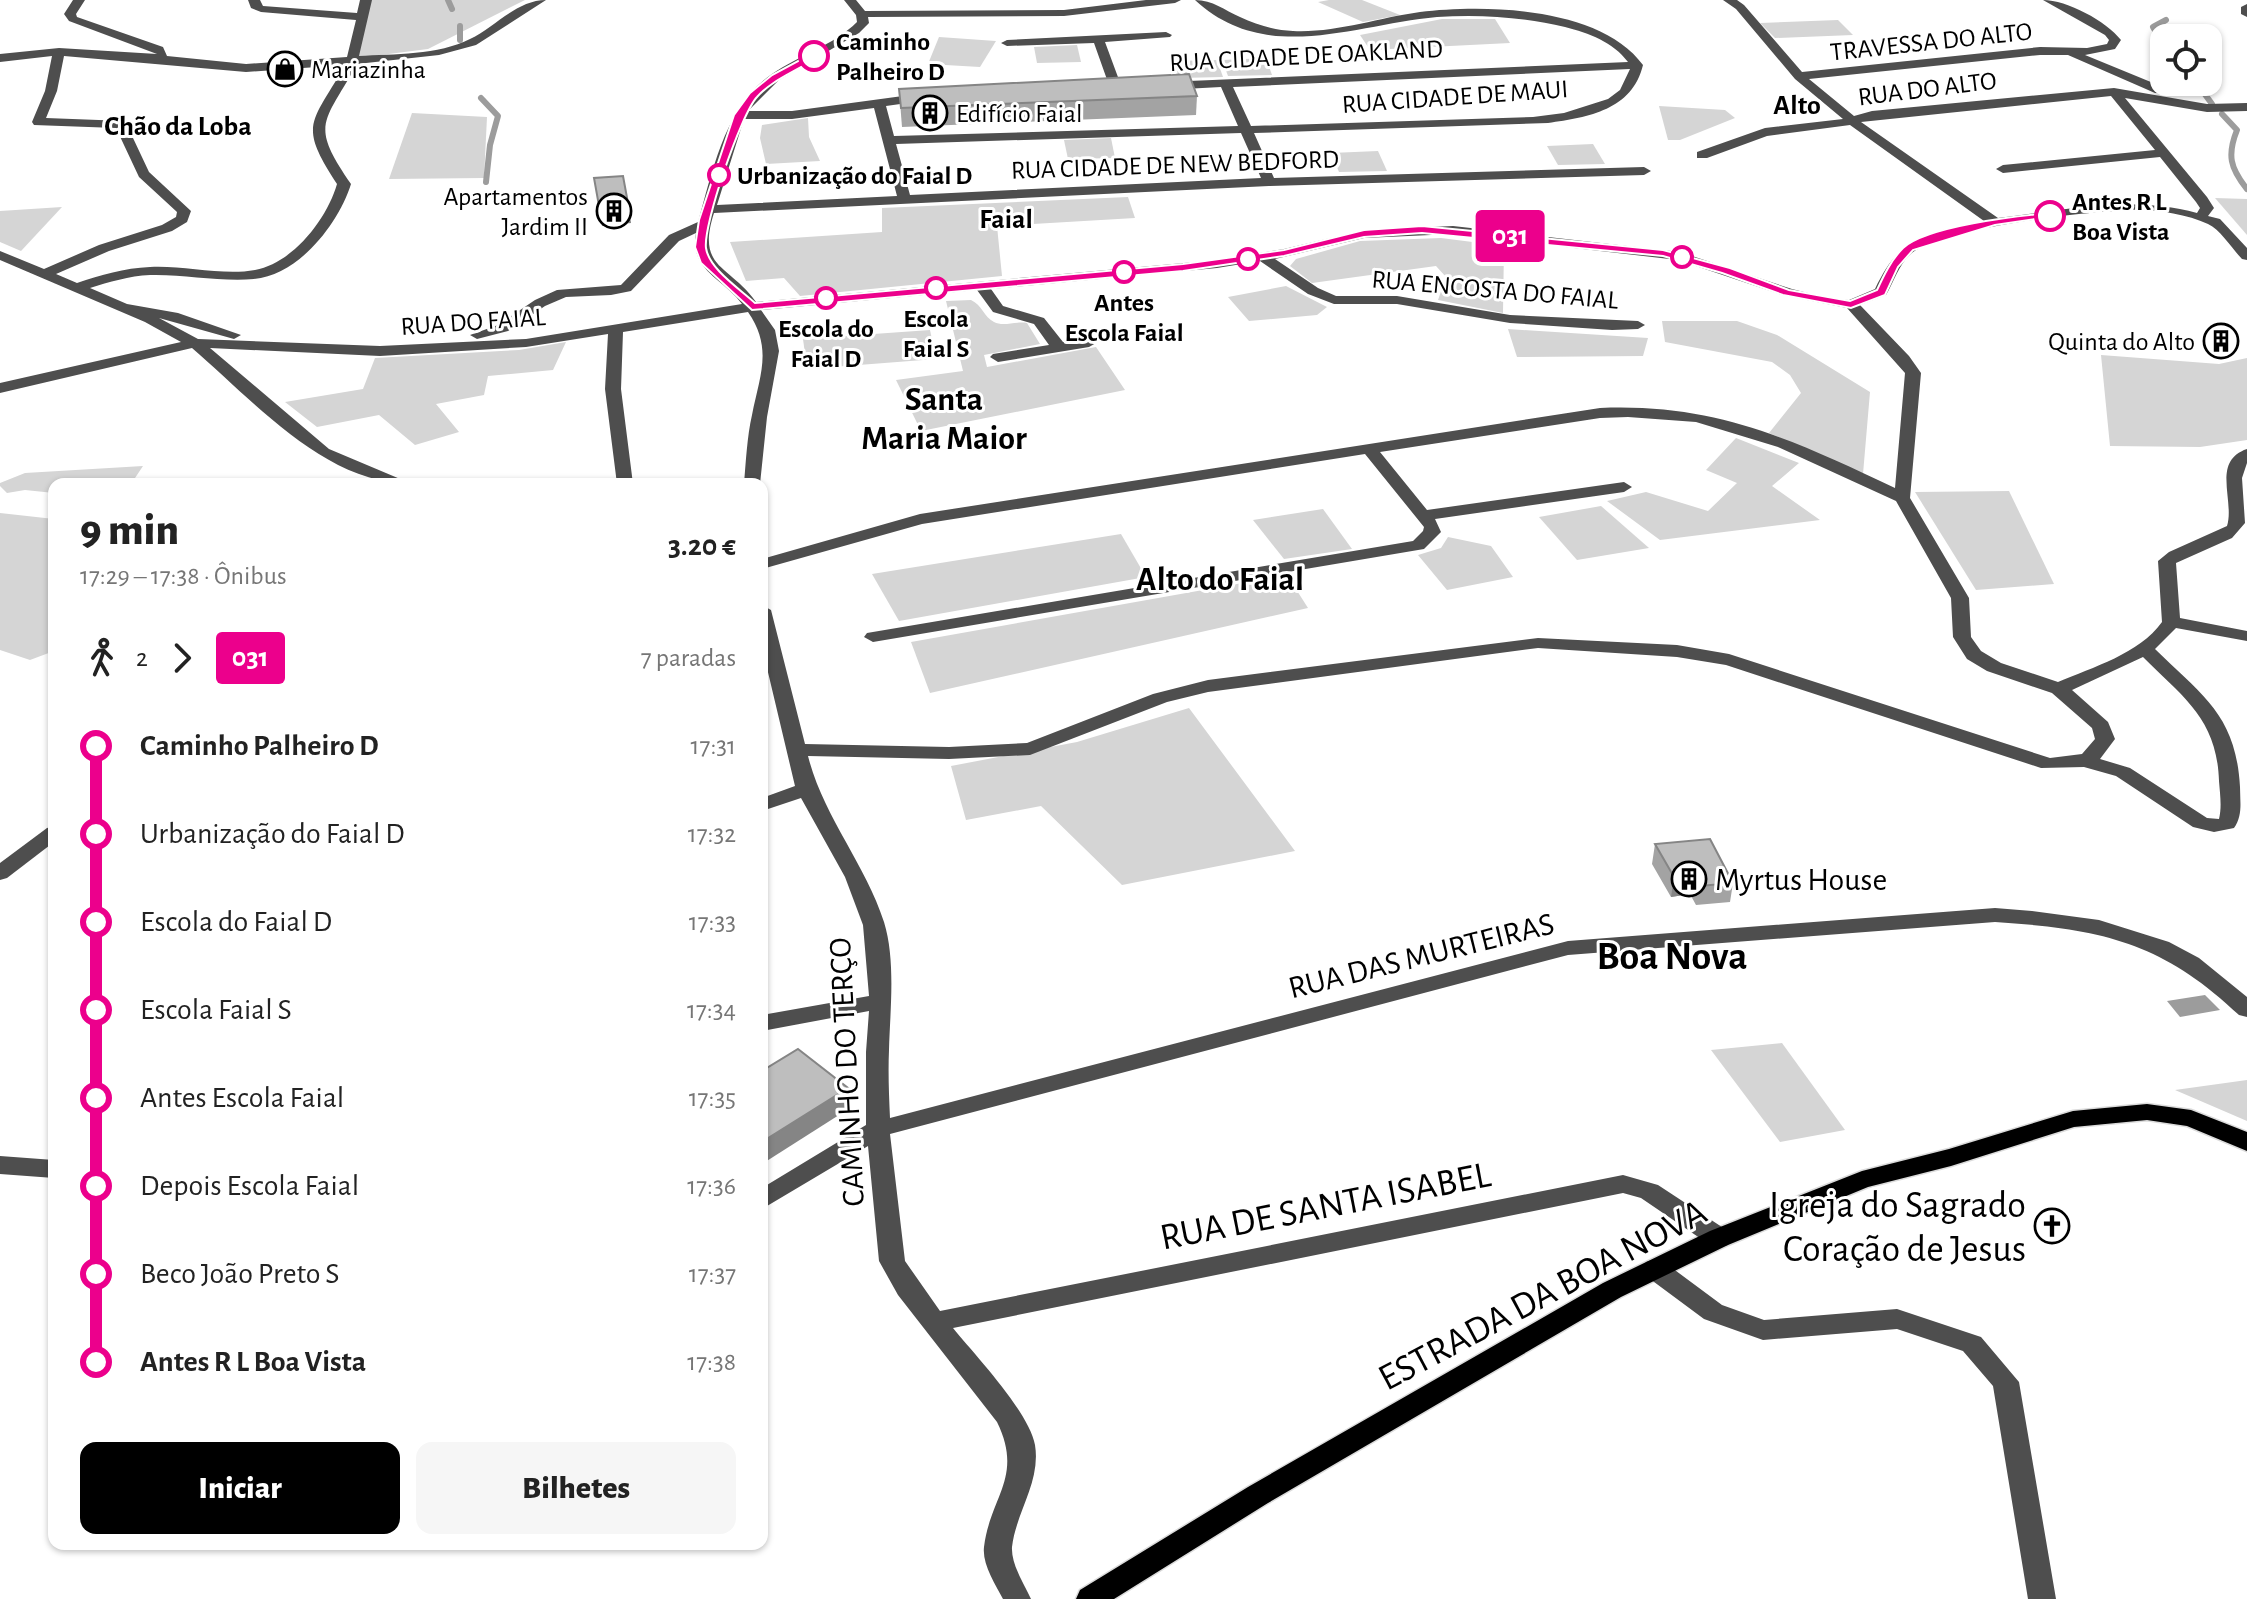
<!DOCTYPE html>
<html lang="pt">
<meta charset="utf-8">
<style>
:root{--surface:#fff;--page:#f6f6f6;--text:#222;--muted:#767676;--accent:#000}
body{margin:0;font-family:"Alegreya Sans",sans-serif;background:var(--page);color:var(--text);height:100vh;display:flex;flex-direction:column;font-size:30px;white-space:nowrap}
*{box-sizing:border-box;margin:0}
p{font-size:26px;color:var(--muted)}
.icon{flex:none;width:44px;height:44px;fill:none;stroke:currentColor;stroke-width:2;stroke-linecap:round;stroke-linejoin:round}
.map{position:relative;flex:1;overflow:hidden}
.side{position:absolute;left:48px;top:478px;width:720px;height:1072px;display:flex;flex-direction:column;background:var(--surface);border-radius:16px;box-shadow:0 2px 6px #0004}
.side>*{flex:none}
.badge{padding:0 16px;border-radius:6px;font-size:28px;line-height:52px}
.tools{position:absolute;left:2150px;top:24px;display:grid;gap:16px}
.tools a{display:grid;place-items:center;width:72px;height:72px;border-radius:16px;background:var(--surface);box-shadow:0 2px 6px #0004;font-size:40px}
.map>.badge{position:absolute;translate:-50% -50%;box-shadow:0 0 0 4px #fff}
.legs{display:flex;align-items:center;gap:12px;height:88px;padding:0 32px;font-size:26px}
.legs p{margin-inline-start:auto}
.headline{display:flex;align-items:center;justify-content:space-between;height:136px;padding:0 32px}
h1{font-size:44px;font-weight:800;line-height:60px}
.cta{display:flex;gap:16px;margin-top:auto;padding:16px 32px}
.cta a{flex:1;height:92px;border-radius:16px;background:var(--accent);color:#fff;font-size:32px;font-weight:800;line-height:92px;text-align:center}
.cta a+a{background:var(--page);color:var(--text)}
ul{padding:0 32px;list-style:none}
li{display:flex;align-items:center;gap:28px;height:88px;font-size:30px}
li i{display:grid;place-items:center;width:12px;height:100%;margin:0 10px;background:currentColor}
li i::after{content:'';width:20px;height:20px;margin:-10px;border:6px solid;border-radius:50%;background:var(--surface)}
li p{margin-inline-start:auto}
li:first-child i{background:linear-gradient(#0000 50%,currentColor 0)}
li:last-child i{background:linear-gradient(currentColor 50%,#0000 0)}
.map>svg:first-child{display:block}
.green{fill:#d5d5d5}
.water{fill:#9c9c9c}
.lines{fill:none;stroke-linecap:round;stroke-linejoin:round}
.stream{stroke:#9c9c9c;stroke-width:6}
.major-casing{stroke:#dbdbdb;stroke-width:3}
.minor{fill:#4e4e4e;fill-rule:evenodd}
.major{fill:#000;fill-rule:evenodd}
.wall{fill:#a3a3a3}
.shaded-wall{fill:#858585}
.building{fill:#bebebe;stroke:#858585;stroke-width:2}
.line-1{fill:#ec008c;stroke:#fff;stroke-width:2}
.stop-1-dot{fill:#fff;stroke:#ec008c;stroke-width:4}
.labels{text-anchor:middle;stroke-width:6;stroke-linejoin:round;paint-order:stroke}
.far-stop-label{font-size:26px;font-weight:bold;fill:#000;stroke:#fff;text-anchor:start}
.far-street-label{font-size:26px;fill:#000;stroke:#fff}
.far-poi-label{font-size:26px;fill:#000;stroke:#fff;text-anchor:start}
.far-neighbourhood-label{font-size:28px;font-weight:bold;fill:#000;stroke:#fff}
.poi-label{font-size:32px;fill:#000;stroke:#fff;text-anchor:start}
.street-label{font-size:32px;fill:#000;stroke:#fff}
.far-district-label{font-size:34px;font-weight:bold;fill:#000;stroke:#fff}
.neighbourhood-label{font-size:34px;font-weight:bold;fill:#000;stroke:#fff}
.near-poi-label{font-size:38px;fill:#000;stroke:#fff;text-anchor:end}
.near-street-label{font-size:38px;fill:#000;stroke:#fff}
.district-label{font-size:40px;font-weight:bold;fill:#000;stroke:#fff}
</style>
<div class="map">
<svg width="2247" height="1599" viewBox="0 0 2247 1599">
<rect width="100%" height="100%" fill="#fff"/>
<g class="green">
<polygon points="371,0 525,0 428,49 357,58"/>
<polygon points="1329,0 1362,0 1400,15 1363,22 1318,2"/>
<polygon points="1442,19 1495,19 1510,43 1370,50 1360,35"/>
<polygon points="1838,20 1853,35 1775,38 1760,23"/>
<polygon points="939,37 996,41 980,67 928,64"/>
<polygon points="1077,45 1081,62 1037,63 1034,47"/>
<polygon points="1266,58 1272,75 1228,76 1222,60"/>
<polygon points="1217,60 1223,77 1179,78 1174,61"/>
<polygon points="1659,106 1725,110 1735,118 1680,140 1668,140"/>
<polygon points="412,113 487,117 484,178 389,179"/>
<polygon points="808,118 809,137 820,161 766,164 760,138 762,125"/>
<polygon points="1111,138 1115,158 1068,159 1064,140"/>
<polygon points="1593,144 1605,164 1558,165 1547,146"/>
<polygon points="1378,151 1387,171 1339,172 1331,153"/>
<polygon points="1128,197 1135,218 997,226 1002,276 800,296 784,278 746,281 730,242 882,232 882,208"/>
<polygon points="2215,198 2247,199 2247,235"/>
<polygon points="62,207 21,251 0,242 0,211"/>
<polygon points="1441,238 1504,246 1503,313 1438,300 1446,277 1436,266 1312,283 1290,266 1296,259 1360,241"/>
<polygon points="1286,286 1327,307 1317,315 1249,321 1228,297"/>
<path d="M 971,300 C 982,305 984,317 994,322 C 1003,327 1017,321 1027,323 L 1040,344 L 984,355 L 987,367 L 1096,347 L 1125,390 L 921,431 L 896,380 L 963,371 L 946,301 Z"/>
<polygon points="1662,321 1737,321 1777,335 1870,392 1863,474 1769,433 1801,393 1790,375 1772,362 1665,342"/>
<polygon points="1508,329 1648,338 1643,356 1517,357"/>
<polygon points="930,330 936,359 807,369 803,339"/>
<polygon points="566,342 553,370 488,376 484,395 436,404 459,432 415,445 379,415 317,427 285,402 363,389 375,358 519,350"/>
<polygon points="2101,355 2219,364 2247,358 2247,440 2200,447 2110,446"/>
<polygon points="1736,438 1799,463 1772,486 1820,520 1660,540 1607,501 1646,492 1708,511 1737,483 1706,470"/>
<polygon points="143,466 131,484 54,484 54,493 25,490 7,493 0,486 0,483 25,473"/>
<polygon points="2009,491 2054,584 1976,590 1915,492"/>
<polygon points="1601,506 1649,548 1577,560 1539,517"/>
<polygon points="1323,509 1352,549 1284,559 1253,520"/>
<polygon points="0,513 54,519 54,651 30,660 0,650"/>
<polygon points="1121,534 1146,577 899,621 872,574"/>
<polygon points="1448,537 1491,546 1513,577 1447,590 1418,555 1441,548"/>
<polygon points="1287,575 1308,608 930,693 911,642"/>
<polygon points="1189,708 1295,851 1122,885 1041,806 966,820 951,766 1077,742"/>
<polygon points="1782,1043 1845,1130 1780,1142 1711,1050"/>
<polygon points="2247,1080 2247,1121 2175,1090"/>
</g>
<polygon class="water" points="2205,995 2220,1010 2180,1017 2167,1001"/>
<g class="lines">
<g class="stream">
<polyline points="448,0 452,9"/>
<polyline points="460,26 460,40"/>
<polyline points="2164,46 2153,27 2166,20"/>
<polyline points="2196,82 2212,104"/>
<polyline points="481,98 498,116 490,145 486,182"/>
<path d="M 2222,114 L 2237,130 C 2227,155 2230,168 2247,189"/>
</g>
<g class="major-casing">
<polygon id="major" points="2147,1104 2191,1110 2247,1132 2247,1151 2187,1126 2147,1120 2074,1127 1951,1166 1868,1187 1728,1245 1621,1297 1268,1503 1114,1599 1076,1599 1080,1590 1248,1487 1603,1283 1710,1231 1862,1171 1949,1149 2073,1111"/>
</g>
<g class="minor">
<path d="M 73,0 L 85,0 L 76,14 L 77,17 L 163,47 L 167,56 L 246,64 L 347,57 L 356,20 L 261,12 L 251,8 L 248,0 L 260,0 L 263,6 L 357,13 L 360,0 L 372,0 L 359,56 C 393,54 439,55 470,39 C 495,27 517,0 546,0 L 476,45 L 439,55 L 357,64 C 324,124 309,123 351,184 C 339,223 299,275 254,279 C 220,282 184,274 150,275 C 129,276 109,282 90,288 L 127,304 L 178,313 L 241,335 L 234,339 L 159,318 L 198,339 L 380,346 L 526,339 L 742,304 C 724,279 689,270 696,233 L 679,241 L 631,291 L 611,295 L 566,297 L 545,306 L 508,331 L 477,339 L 470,335 L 498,325 L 535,300 L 557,290 L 621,285 L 669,235 L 698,222 C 713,170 725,106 772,74 C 798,56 834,45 857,22 L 856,15 L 844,0 L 856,0 L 865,11 L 1064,10 L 1146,0 L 1181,0 L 1175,3 L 1064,16 L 868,17 L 869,23 L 859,33 L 779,80 L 748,111 L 792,111 L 925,93 L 931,97 L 929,100 L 886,106 L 894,136 L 1238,126 L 1221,87 L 1165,90 L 1159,86 L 1165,82 L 1628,62 C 1613,42 1589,33 1565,27 C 1524,17 1479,14 1437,17 C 1356,24 1266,66 1195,0 C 1213,0 1224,10 1240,17 C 1257,25 1274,30 1293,31 C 1336,33 1377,18 1420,12 C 1486,4 1601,7 1643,65 C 1632,110 1589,117 1548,123 L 1254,133 L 1274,178 L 1644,167 L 1651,171 L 1644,175 L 1269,186 L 714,213 C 696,269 729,264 756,302 L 1217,260 L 1284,249 L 1364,230 L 1453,226 L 1680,252 L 1792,289 L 1832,299 L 1849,300 L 1875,289 C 1901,233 1928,234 1984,221 L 1850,125 L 1767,136 L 1707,158 L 1697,158 L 1697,152 L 1765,128 L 1843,119 L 1795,79 L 1736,9 L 1723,0 L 1737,0 L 1744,5 L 1802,72 L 2040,47 L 2087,48 L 2107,44 L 2109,40 L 2105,35 L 2043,0 C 2067,0 2106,21 2121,40 L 2115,49 L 2085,55 L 2163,87 L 2163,93 L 2155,93 L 2068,55 L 2040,55 L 1809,79 L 1854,116 L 1872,111 L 2114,88 L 2207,104 L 2247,103 L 2247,111 L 2207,112 L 2125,98 L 2207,197 L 2214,208 L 2208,216 L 2220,219 L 2247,248 L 2247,260 L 2242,259 C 2232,249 2221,230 2208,224 C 2186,214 2154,209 2131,210 C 2082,212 1956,226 1916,250 C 1900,260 1895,280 1886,295 L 1860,305 L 1909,356 L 1921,373 L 1910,498 L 1969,598 L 1971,637 L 1981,651 L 2001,663 L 2058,682 C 2093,667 2139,654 2162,622 L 2158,561 L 2169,552 L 2227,526 C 2235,501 2211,461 2247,449 L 2247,463 L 2242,478 L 2245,523 L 2232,538 L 2176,563 L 2180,618 L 2247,631 L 2247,641 L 2176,628 L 2155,649 C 2203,696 2236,715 2240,787 C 2240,802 2243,815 2234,828 L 2214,832 L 2193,827 L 2116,776 L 2084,767 L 2041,768 L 1726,665 L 1677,657 L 1538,648 L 1208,692 L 1167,702 L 1030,755 L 949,759 L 808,756 C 823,816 865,863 884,922 C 896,961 890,1011 889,1050 C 888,1073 889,1095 890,1118 L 1568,941 L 1995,908 L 2032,911 L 2099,920 L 2169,942 L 2199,958 L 2247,997 L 2247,1017 L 2239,1015 C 2161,941 2100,929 1995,922 L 1568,955 L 890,1134 L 905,1261 L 940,1311 L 1623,1175 L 1658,1185 L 1728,1231 L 1731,1238 L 1728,1245 L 1719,1247 L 1710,1245 L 1641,1198 L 1623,1193 L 953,1328 C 975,1355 1029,1412 1035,1445 C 1041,1482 1016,1512 1012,1547 C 1011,1564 1024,1584 1031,1599 L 1003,1599 C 995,1584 982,1564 984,1547 C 990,1497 1024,1477 997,1422 L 898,1295 L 879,1261 L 868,1146 L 762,1209 L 762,1188 L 866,1125 L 866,1052 L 869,1011 L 762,1031 L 762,1015 L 869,996 L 863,925 L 845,877 L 801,798 L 762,811 L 762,798 L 795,786 L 762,647 L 762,605 L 771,610 L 805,744 L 949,747 L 1027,743 L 1153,694 L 1208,680 L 1538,638 L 1677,645 L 1729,654 L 2050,758 L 2082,754 L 2095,739 L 2092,728 L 2052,693 L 1987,671 L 1967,659 L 1953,637 L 1951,598 L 1896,501 L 1778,447 L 1696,422 L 1628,417 L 1600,418 L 1380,452 L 1427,510 L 1624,482 L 1632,487 L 1624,492 L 1435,519 L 1441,532 L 1424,549 L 873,642 L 864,637 L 867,633 L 1413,541 L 1423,531 L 1424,527 L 1365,454 L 922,524 L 762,569 L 762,559 L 920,514 L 1600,408 C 1715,403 1794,440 1895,488 L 1905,373 L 1847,308 L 1782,295 L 1678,260 L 1453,234 L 1364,238 L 1275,259 L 1318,288 L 1336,296 L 1397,296 L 1510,315 L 1638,321 L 1645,325 L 1638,329 L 1612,330 L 1510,323 L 1397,304 L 1334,304 L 1308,294 L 1260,261 L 1217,268 L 991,289 L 1003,306 L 1044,318 L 1063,342 L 1089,339 L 1096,343 L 1089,347 L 998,362 L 990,357 L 993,354 L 1049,345 L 1034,324 L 993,312 L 977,290 L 761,310 L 775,330 L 779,351 L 767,417 L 760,484 L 744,484 C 746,461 747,437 752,415 C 760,375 773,348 748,312 L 623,332 L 621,389 L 633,484 L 617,484 L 605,389 L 608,334 L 526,347 L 380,356 L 210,348 L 329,449 L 412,484 C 325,484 255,402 192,348 L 0,393 L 0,383 L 181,342 L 145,322 L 0,260 L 0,251 L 44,269 L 99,245 L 162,225 L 176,217 L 177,212 L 139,177 L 116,128 L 34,125 L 32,122 L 45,91 L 52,56 L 0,62 L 0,54 L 59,48 L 157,54 L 69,21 L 64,14 ZM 64,56 L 246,72 L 345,65 C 312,124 297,123 337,184 C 327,219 293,263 255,270 C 223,276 182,265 150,267 C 124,268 101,275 77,283 L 56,274 L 109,251 L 172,231 L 187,222 L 191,211 L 149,172 L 125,121 L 46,118 L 57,91 ZM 1630,69 L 1620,90 L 1608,99 L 1564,113 L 1533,117 L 1251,126 L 1233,87 ZM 2111,96 L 2155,150 L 2003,165 L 1996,169 L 2003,173 L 2160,157 L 2196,202 L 2200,208 L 2197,213 C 2131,195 2064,210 1998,218 L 1861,122 ZM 874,108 L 897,196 L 717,205 L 744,119 L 792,119 ZM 1241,133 L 1261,178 L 910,195 L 896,144 ZM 2143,657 C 2184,698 2217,719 2219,781 C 2220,794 2222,807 2219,819 L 2207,818 L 2130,768 L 2100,759 L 2115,739 L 2108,722 L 2072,690 Z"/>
<polygon points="2247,4 2247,17 2241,14 2241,7"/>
<polygon points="1166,32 1172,35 1170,37 1105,42 1122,88 1116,92 1110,88 1094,43 1007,46 1001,43 1007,40"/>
<polygon points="54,826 54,842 7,878 0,880 0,863 47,828"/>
<polygon points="0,1156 54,1160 54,1178 0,1174"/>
<polygon points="1655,1259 1664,1262 1722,1305 1764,1320 1897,1309 1981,1337 2019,1382 2056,1599 2028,1599 1993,1386 1963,1351 1897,1329 1763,1340 1704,1319 1646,1276 1642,1269 1646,1262"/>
</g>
<use href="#major" class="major"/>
</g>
<g class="wall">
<polygon points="899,89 1197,96 1196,115 902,127"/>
<polygon points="1655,844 1733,883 1730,902 1696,905 1690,894 1671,897 1652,864"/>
</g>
<g class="shaded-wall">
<polygon points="628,203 631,223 602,226 599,206"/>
<polygon points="1693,874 1690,894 1671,897 1674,877"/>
<polygon points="848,1088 850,1108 762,1164 762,1142"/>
</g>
<g class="building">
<polygon points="1189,74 1197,96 901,108 899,89"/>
<polygon points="623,176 628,203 599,206 594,178"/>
<polygon points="1710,839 1733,883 1700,886 1693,874 1674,877 1655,844"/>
<polygon points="798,1049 848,1088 762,1142 762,1071"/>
</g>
<path class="line-1" d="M 811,54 L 818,56 C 799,71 774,78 757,97 C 741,114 703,225 706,248 C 709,269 740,289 755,303 L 1183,264 L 1284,250 L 1364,230 L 1422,226 L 1663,250 L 1730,268 L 1789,290 L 1850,301 L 1877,290 C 1884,275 1891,260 1903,248 C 1927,226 2017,216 2050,213 L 2055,216 L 1995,225 L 1913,250 L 1898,267 L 1885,295 L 1851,308 L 1783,295 L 1722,273 L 1663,256 L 1422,233 L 1364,237 L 1284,256 L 1183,271 L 752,310 L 701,263 L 695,247 L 699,220 L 734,115 L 750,93 L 772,75 Z"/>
<defs>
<g id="shop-ring" transform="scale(1.8)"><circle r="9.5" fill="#fff" stroke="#000" stroke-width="1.5"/><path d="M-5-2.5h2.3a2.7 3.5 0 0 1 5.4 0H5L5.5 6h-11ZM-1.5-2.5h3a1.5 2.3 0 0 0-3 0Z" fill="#000"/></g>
<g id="building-ring" transform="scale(1.8)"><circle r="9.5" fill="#fff" stroke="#000" stroke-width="1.5"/><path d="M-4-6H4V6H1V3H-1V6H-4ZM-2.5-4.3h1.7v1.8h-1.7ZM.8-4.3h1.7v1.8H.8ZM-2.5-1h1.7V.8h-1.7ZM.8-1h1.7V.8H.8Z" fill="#000"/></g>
<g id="church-ring" transform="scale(1.8)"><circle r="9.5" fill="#fff" stroke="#000" stroke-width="1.5"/><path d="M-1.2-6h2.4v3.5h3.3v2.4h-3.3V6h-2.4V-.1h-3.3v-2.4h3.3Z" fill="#000"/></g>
</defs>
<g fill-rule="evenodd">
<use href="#shop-ring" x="285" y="69"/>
<use href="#building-ring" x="930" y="113"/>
<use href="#building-ring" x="614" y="211"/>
<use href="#building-ring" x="2221" y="341"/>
<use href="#building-ring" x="1689" y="879"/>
<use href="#church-ring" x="2052" y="1226"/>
</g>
<g class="stop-1-dot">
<circle cx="814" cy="56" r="14"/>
<circle cx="719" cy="175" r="10"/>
<circle cx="2050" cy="216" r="14"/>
<circle cx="1682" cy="257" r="10"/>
<circle cx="1248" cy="259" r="10"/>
<circle cx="1124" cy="272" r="10"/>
<circle cx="936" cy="288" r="10"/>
<circle cx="826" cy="298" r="10"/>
</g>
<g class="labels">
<g class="far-stop-label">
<text x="836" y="50">Caminho<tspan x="836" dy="30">Palheiro D</tspan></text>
<text x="737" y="184">Urbanização do Faial D</text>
<text x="2072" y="210">Antes R L<tspan x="2072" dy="30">Boa Vista</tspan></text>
<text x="1124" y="311" text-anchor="middle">Antes<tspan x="1124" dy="30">Escola Faial</tspan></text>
<text x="936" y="327" text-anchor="middle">Escola<tspan x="936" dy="30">Faial S</tspan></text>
<text x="826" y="337" text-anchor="middle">Escola do<tspan x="826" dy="30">Faial D</tspan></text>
</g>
<g class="far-street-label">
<text transform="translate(1931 41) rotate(-6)" y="9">TRAVESSA DO ALTO</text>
<text transform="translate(1306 55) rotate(-3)" y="9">RUA CIDADE DE OAKLAND</text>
<text transform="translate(1927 88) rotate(-7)" y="9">RUA DO ALTO</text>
<text transform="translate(1455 96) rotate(-4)" y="9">RUA CIDADE DE MAUI</text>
<text transform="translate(1175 164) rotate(-2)" y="9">RUA CIDADE DE NEW BEDFORD</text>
<text transform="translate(1495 289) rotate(5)" y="9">RUA ENCOSTA DO FAIAL</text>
<text transform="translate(473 321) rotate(-4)" y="9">RUA DO FAIAL</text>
</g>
<g class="far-poi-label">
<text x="311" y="78">Mariazinha</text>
<text x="956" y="122">Edifício Faial</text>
<text x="588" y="205" text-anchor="end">Apartamentos<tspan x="588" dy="30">Jardim II</tspan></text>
<text x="2195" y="350" text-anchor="end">Quinta do Alto</text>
</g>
<g class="far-neighbourhood-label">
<text x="1797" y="114">Alto</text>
<text x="178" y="135">Chão da Loba</text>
<text x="1006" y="228">Faial</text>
</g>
<g class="poi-label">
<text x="1715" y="890">Myrtus House</text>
</g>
<g class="street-label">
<text transform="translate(1421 955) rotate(-14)" y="11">RUA DAS MURTEIRAS</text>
<text transform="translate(846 1072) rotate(-93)" y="11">CAMINHO DO TERÇO</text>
</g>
<g class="far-district-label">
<text x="944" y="410">Santa<tspan x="944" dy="39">Maria Maior</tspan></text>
</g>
<g class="neighbourhood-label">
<text x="1220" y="590">Alto do Faial</text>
</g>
<g class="near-poi-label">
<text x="2026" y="1217">Igreja do Sagrado<tspan x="2026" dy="44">Coração de Jesus</tspan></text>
</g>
<g class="near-street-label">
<text transform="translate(1325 1205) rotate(-11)" y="13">RUA DE SANTA ISABEL</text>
<text transform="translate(1542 1294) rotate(-28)" y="13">ESTRADA DA BOA NOVA</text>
</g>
<g class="district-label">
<text x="1672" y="969">Boa Nova</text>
</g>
</g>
</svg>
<div class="tools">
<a><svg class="icon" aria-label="locate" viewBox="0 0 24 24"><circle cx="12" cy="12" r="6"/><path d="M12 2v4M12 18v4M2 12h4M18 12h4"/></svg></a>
</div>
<b class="badge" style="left:1510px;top:236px;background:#ec008c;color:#fff">031</b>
<section class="side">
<div class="headline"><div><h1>9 min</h1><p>17:29 – 17:38 · Ônibus</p></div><b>3.20 €</b></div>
<div class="legs"><svg class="icon" aria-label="walk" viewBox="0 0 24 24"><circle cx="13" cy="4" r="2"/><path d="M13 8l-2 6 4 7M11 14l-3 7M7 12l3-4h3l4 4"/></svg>2<svg class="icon" aria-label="forward" viewBox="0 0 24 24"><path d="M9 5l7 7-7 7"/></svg><b class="badge" style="background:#ec008c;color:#fff">031</b><p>7 paradas</p></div>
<ul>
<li><i style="color:#ec008c"></i><b>Caminho Palheiro D</b><p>17:31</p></li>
<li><i style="color:#ec008c"></i><span>Urbanização do Faial D</span><p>17:32</p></li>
<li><i style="color:#ec008c"></i><span>Escola do Faial D</span><p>17:33</p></li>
<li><i style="color:#ec008c"></i><span>Escola Faial S</span><p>17:34</p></li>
<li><i style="color:#ec008c"></i><span>Antes Escola Faial</span><p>17:35</p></li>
<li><i style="color:#ec008c"></i><span>Depois Escola Faial</span><p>17:36</p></li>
<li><i style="color:#ec008c"></i><span>Beco João Preto S</span><p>17:37</p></li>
<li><i style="color:#ec008c"></i><b>Antes R L Boa Vista</b><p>17:38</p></li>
</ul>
<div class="cta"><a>Iniciar</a><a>Bilhetes</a></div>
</section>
</div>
